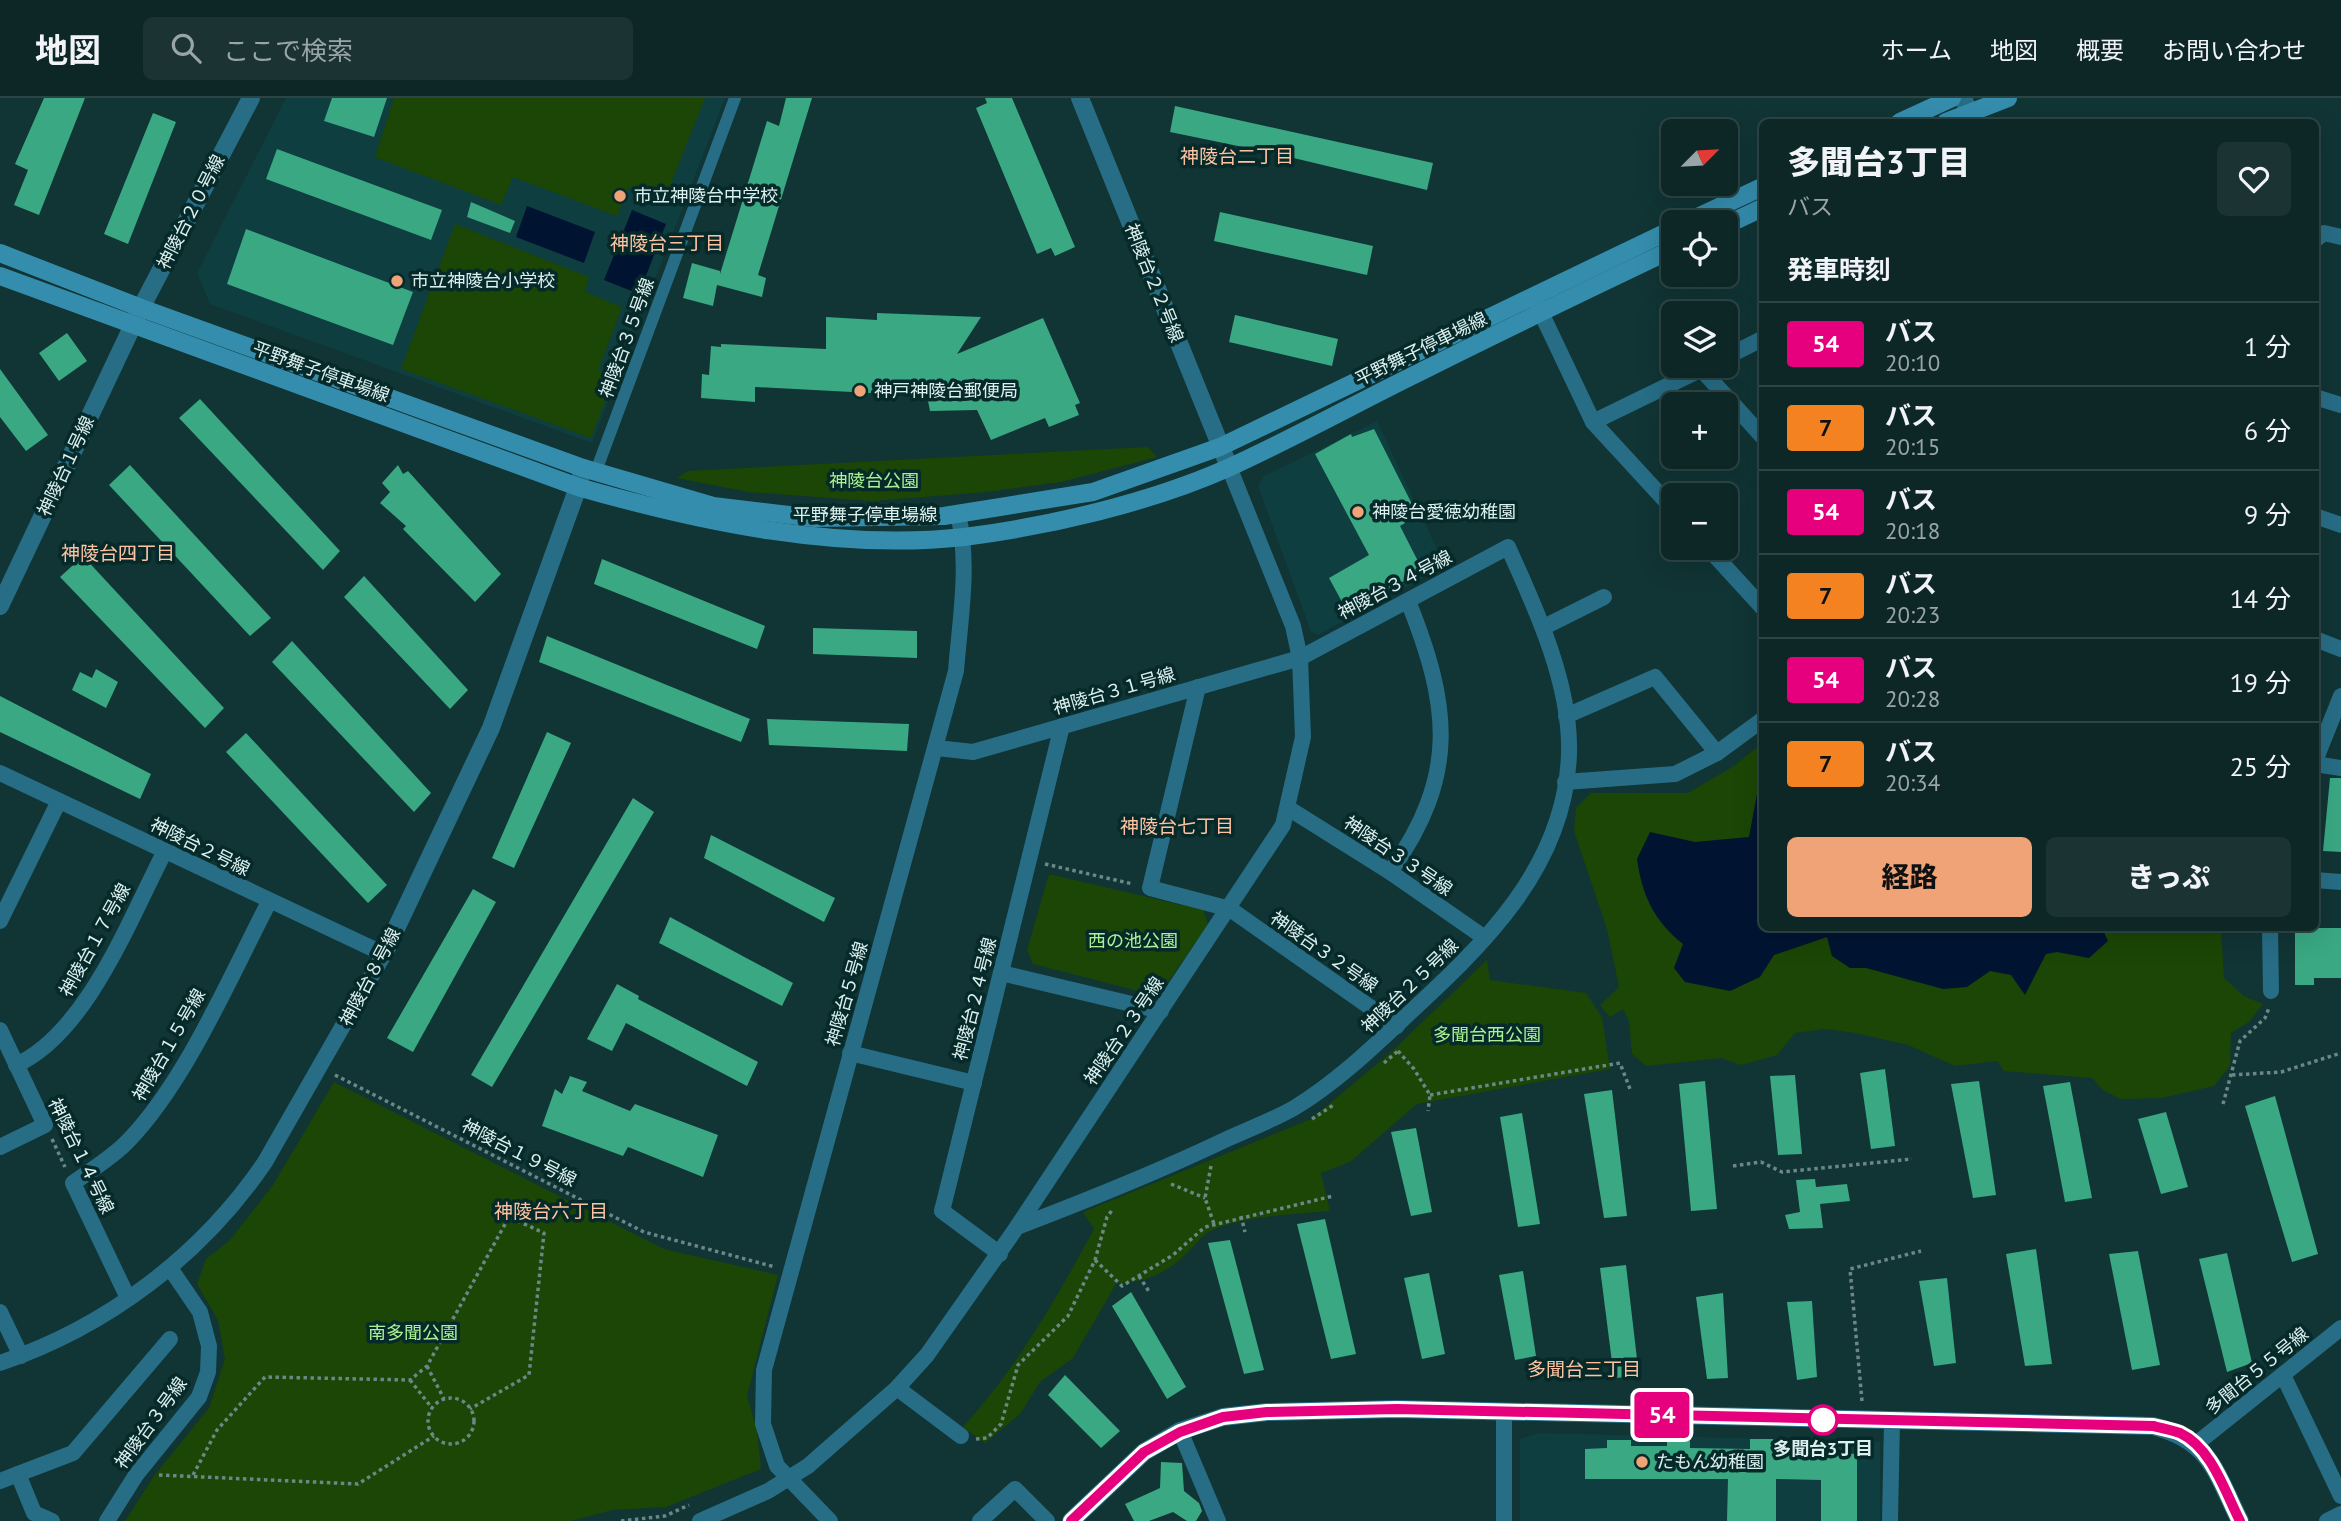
<!DOCTYPE html>
<html lang="ja">
<meta charset="utf-8">
<style>
:root{--surface:#0d2727;--page:#1b3333;--text:#f1f3f6;--muted:#9aa5a7;--line:#2d4444;--accent:#efa377}
body{margin:0;font-family:"PT Sans","Noto Sans JP",sans-serif;background:var(--page);color:var(--text);height:100vh;display:flex;flex-direction:column;font-size:26px;white-space:nowrap}
*{box-sizing:border-box;margin:0}
p{font-size:23px;color:var(--muted)}
.icon{flex:none;width:38px;height:38px;fill:none;stroke:currentColor;stroke-width:2;stroke-linecap:round;stroke-linejoin:round}
.map{position:relative;flex:1;overflow:hidden}
.panel{position:absolute;left:1759px;top:21px;width:560px;height:812px;display:flex;flex-direction:column;background:var(--surface);border-radius:10px;box-shadow:0 7px 28px #0002,0 0 0 2px var(--line)}
.panel>*{flex:none}
.badge{padding:0 14px;border-radius:5px;font-size:24px;line-height:46px}
.needle{width:46px;rotate:66deg}
.controls{position:absolute;left:1661px;top:21px;display:grid;gap:14px}
.controls a{display:grid;place-items:center;width:77px;height:77px;border-radius:10px;background:var(--surface);box-shadow:0 7px 28px #0002,0 0 0 2px var(--line);font-size:35px}
.map>.badge{position:absolute;translate:-50% -50%;box-shadow:0 0 0 4px #fff}
h2{padding:0 28px;font-size:26px;line-height:63px}
.round{display:grid;place-items:center;flex:none;width:74px;height:74px;border-radius:10px;background:var(--page)}
.summary{display:flex;align-items:center;justify-content:space-between;height:119px;padding:0 28px}
h1{font-size:33px;font-weight:800;line-height:52px}
.action{display:flex;gap:14px;margin-top:auto;padding:14px 28px}
.action a{flex:1;height:80px;border-radius:10px;background:var(--accent);color:#111;font-size:28px;font-weight:800;line-height:80px;text-align:center}
.action a+a{background:var(--page);color:var(--text)}
ul{padding:0;list-style:none}
li{display:flex;align-items:center;gap:21px;height:84px;padding:0 28px;border-top:2px solid var(--line)}
li div{flex:1}
li b{display:block;font-size:26px}
li em{font-style:normal}
li .badge{min-width:77px;font-weight:700;text-align:center}
header{display:flex;align-items:center;gap:42px;box-sizing:border-box;height:98px;padding:0 35px;background:var(--surface);border-bottom:2px solid var(--line)}
header strong{font-size:33px}
nav{display:flex;gap:38px;margin-inline-start:auto;font-size:24px}
.search{width:490px;height:63px;background:var(--page);display:flex;align-items:center;gap:18px;box-sizing:border-box;padding:0 24px;border-radius:10px;color:var(--muted);font-size:26px}
.map>svg:first-child{display:block}
.built{fill:#0e3e3f}
.green{fill:#1b4605}
.water{fill:#001432}
.building{fill:#3aa883}
.lines{fill:none;stroke-linecap:round;stroke-linejoin:round}
.path{stroke:#6b8787;stroke-width:3.5;stroke-dasharray:3.5 3.5;stroke-linecap:butt}
.pedestrian{stroke:#276d86;stroke-width:12}
.minor{stroke:#276d86;stroke-width:16}
.tertiary{stroke:#276d86;stroke-width:18}
.secondary{stroke:#358dad;stroke-width:18}
.line-casing{stroke:#fff;stroke-width:16}
.line{stroke:#e6007e;stroke-width:10}
.poi-dot{fill:#efa377;stroke:#062a2a;stroke-width:2.5}
.stop-dot{fill:#fff;stroke:#e6007e;stroke-width:3.5}
.labels{text-anchor:middle;stroke-width:7;stroke-linejoin:round;paint-order:stroke}
.poi-label{font-size:18px;fill:#ddf0f0;stroke:#062a2a;text-anchor:start}
.street-label{font-size:18px;fill:#ddf0f0;stroke:#062a2a}
.park-label{font-size:18px;fill:#aaf191;stroke:#062a2a}
.stop-label{font-size:18px;font-weight:bold;fill:#ddf0f0;stroke:#062a2a}
.neighbourhood-label{font-size:19px;fill:#fdc3a2;stroke:#062a2a}
</style>
<header>
<strong>地図</strong>
<div class="search"><svg class="icon" aria-label="search" viewBox="0 0 24 24"><circle cx="10" cy="10" r="6"/><path d="M15 15l6 6"/></svg>ここで検索</div>
<nav><a>ホーム</a><a>地図</a><a>概要</a><a>お問い合わせ</a></nav>
</header>
<div class="map">
<svg width="2341" height="1423" viewBox="0 0 2341 1423">
<rect width="100%" height="100%" fill="#113434"/>
<g class="built">
<polygon points="286,0 725,0 592,345 210,206 197,175"/>
<polygon points="1377,323 1445,468 1318,537 1311,534 1258,388 1264,378"/>
<polygon points="1539,1335 1880,1344 1880,1423 1520,1423 1520,1341"/>
</g>
<g class="green">
<polygon points="394,0 705,0 664,103 629,89 617,118 513,79 501,107 375,59"/>
<polygon points="455,126 589,179 585,194 622,209 598,272 614,280 591,340 401,271"/>
<polygon points="1148,349 1157,359 1061,384 987,394 873,403 748,394 677,380 687,373"/>
<polygon points="1762,645 1762,830 2221,830 2224,880 2244,898 2263,906 2249,924 2231,935 2230,968 2214,988 2162,1000 2120,1001 2103,992 2092,980 2004,973 1997,963 1955,968 1908,947 1855,935 1826,931 1795,935 1777,957 1741,967 1721,960 1646,968 1632,956 1629,923 1623,911 1610,919 1600,907 1619,889 1607,831 1574,733 1576,710 1591,695 1688,695 1734,668"/>
<polygon points="1049,776 1203,812 1208,826 1164,890 1150,896 1033,866 1027,852"/>
<path d="M 1487,862 L 1490,882 L 1586,895 L 1602,919 L 1610,971 L 1417,1006 L 1350,1064 L 1321,1075 L 1330,1113 C 1291,1117 1248,1117 1212,1132 C 1203,1136 1195,1147 1188,1154 C 1166,1176 1146,1184 1116,1186 L 1073,1260 L 1040,1284 L 1020,1316 L 985,1345 L 963,1329 C 1017,1270 1056,1201 1094,1131 L 1083,1114 L 1311,1021 L 1389,956 Z"/>
<polygon points="334,984 664,1151 778,1177 747,1298 757,1332 761,1371 666,1409 613,1412 571,1423 125,1423 154,1378 209,1310 225,1261 218,1222 197,1186 206,1161 230,1142 273,1087"/>
</g>
<g class="water">
<polygon points="527,108 595,134 584,165 516,139"/>
<polygon points="632,112 666,126 639,196 604,182"/>
<path d="M 1762,692 L 1762,830 L 2102,830 L 2108,843 L 2089,860 L 2057,854 L 2046,856 L 2025,897 L 2011,877 L 1990,873 L 1967,889 L 1943,891 L 1866,870 L 1850,870 L 1832,858 L 1827,839 L 1774,857 L 1760,879 L 1730,893 L 1685,884 L 1674,870 L 1683,846 C 1654,823 1642,797 1637,761 L 1650,734 L 1695,744 L 1749,739 L 1757,696 Z"/>
</g>
<g class="building">
<polygon points="44,0 85,0 39,117 14,107 28,72 15,66"/>
<polygon points="332,0 387,0 374,39 324,23"/>
<polygon points="786,0 812,0 758,177 766,180 762,199 717,187 713,208 683,200 692,165 720,173 720,176 767,23 779,28"/>
<polygon points="985,0 1012,0 1075,149 1055,158 1051,150 1037,156 976,10 987,5"/>
<polygon points="1175,8 1433,65 1427,92 1277,56 1170,34"/>
<polygon points="153,15 176,24 128,146 104,136"/>
<polygon points="277,51 442,112 431,142 266,81"/>
<polygon points="471,104 515,123 510,135 467,119"/>
<polygon points="1220,114 1373,148 1367,177 1214,143"/>
<polygon points="246,131 413,194 393,247 227,186"/>
<polygon points="877,215 981,219 957,256 1043,220 1080,305 1075,307 1079,317 1049,329 1045,320 991,342 977,312 930,313 927,298 755,289 755,304 701,300 702,276 709,277 711,248 721,249 721,246 826,251 826,219 877,222"/>
<polygon points="1235,217 1338,241 1332,268 1229,244"/>
<polygon points="67,235 87,263 59,283 39,255"/>
<polygon points="0,271 48,337 26,353 0,319"/>
<polygon points="200,301 340,453 323,472 179,320"/>
<polygon points="1374,331 1412,406 1399,413 1405,425 1400,428 1423,473 1347,513 1329,480 1369,457 1315,356 1351,336 1352,339"/>
<polygon points="130,367 271,520 250,538 109,387"/>
<polygon points="398,367 403,376 408,373 501,476 475,504 403,431 406,428 380,405 390,394 382,385"/>
<polygon points="83,458 224,610 205,630 60,479"/>
<polygon points="602,461 765,528 757,551 594,486"/>
<polygon points="364,478 468,592 450,611 344,499"/>
<polygon points="813,530 917,533 917,560 813,556"/>
<polygon points="547,538 750,621 741,644 539,564"/>
<polygon points="292,543 431,695 414,714 272,564"/>
<polygon points="96,571 118,584 106,610 72,592 80,574 92,580"/>
<polygon points="0,598 151,676 140,701 0,634"/>
<polygon points="767,621 909,626 907,653 769,647"/>
<polygon points="547,634 571,645 514,770 492,760"/>
<polygon points="246,635 387,787 368,805 226,654"/>
<polygon points="2330,680 2341,680 2341,754 2323,753"/>
<polygon points="633,700 654,714 492,989 471,977"/>
<polygon points="711,737 835,800 824,824 704,760"/>
<polygon points="473,791 496,804 413,954 387,940"/>
<polygon points="670,819 793,885 782,908 659,845"/>
<polygon points="2295,830 2341,830 2341,880 2314,880 2314,887 2295,887"/>
<polygon points="617,886 639,898 638,901 758,964 747,988 626,925 612,953 587,941"/>
<polygon points="1885,971 1895,1048 1871,1051 1860,975"/>
<polygon points="1795,977 1802,1056 1778,1057 1770,978"/>
<polygon points="570,978 587,984 582,993 630,1013 635,1006 718,1037 703,1079 628,1049 623,1058 542,1028 555,991 562,996"/>
<polygon points="1705,983 1717,1111 1691,1113 1679,986"/>
<polygon points="1979,983 1996,1097 1973,1100 1951,986"/>
<polygon points="2070,984 2092,1100 2065,1104 2043,988"/>
<polygon points="1612,992 1627,1118 1604,1120 1584,996"/>
<polygon points="2275,998 2318,1156 2292,1164 2245,1008"/>
<polygon points="2166,1014 2188,1089 2161,1096 2138,1021"/>
<polygon points="1522,1015 1540,1126 1518,1129 1500,1019"/>
<polygon points="1416,1030 1432,1114 1411,1118 1391,1034"/>
<polygon points="1815,1081 1816,1089 1847,1086 1850,1103 1820,1106 1823,1130 1789,1131 1785,1117 1800,1114 1796,1082"/>
<polygon points="1325,1121 1356,1256 1331,1261 1297,1126"/>
<polygon points="1230,1142 1264,1272 1244,1276 1208,1145"/>
<polygon points="2036,1151 2052,1266 2025,1268 2006,1156"/>
<polygon points="2138,1153 2160,1267 2132,1272 2109,1156"/>
<polygon points="2227,1155 2252,1265 2227,1274 2199,1161"/>
<polygon points="1626,1167 1639,1278 1614,1280 1600,1170"/>
<polygon points="1523,1173 1536,1258 1515,1262 1499,1177"/>
<polygon points="1429,1175 1445,1256 1422,1261 1404,1180"/>
<polygon points="1947,1180 1956,1265 1934,1268 1919,1183"/>
<polygon points="1131,1194 1186,1289 1167,1301 1112,1208"/>
<polygon points="1723,1195 1728,1280 1707,1281 1696,1199"/>
<polygon points="1812,1203 1817,1279 1797,1282 1787,1204"/>
<polygon points="1065,1277 1120,1333 1101,1350 1048,1297"/>
<polygon points="1750,1341 1773,1341 1773,1351 1857,1356 1857,1423 1821,1423 1821,1382 1776,1381 1776,1423 1727,1423 1728,1381 1585,1381 1585,1351 1607,1350 1607,1342 1631,1342 1631,1348 1667,1348 1667,1342 1690,1342 1690,1350 1750,1351"/>
<polygon points="1161,1364 1182,1365 1184,1393 1199,1405 1202,1413 1196,1423 1187,1423 1173,1414 1149,1423 1134,1423 1125,1406 1160,1390"/>
</g>
<g class="lines">
<g class="path">
<polyline points="1045,766 1133,786"/>
<polyline points="1398,953 1414,971 1430,997 1428,1013"/>
<polyline points="1384,965 1398,953"/>
<polyline points="335,977 644,1134 775,1169"/>
<polyline points="2232,977 2281,974 2341,955"/>
<polyline points="1430,997 1620,965 1630,991"/>
<polyline points="2223,1006 2240,943 2265,920 2269,910"/>
<polyline points="1312,1021 1335,1006"/>
<polyline points="52,1041 65,1069"/>
<polyline points="1211,1068 1205,1100 1214,1126"/>
<polyline points="1733,1068 1761,1064 1782,1074 1912,1061"/>
<polyline points="1171,1086 1205,1100"/>
<polyline points="1241,1118 1245,1134"/>
<polyline points="1095,1162 1122,1188 1173,1157 1205,1129 1333,1098"/>
<polyline points="1139,1178 1150,1195"/>
<polyline points="427,1268 444,1301"/>
<polyline points="410,1282 432,1310"/>
<circle cx="451" cy="1323" r="23"/>
<polyline points="1862,1303 1850,1171 1921,1153"/>
<polyline points="976,1341 987,1340 1001,1326 1018,1267 1068,1218 1095,1162 1107,1119 1113,1111"/>
<polyline points="159,1377 358,1386 434,1338"/>
<polyline points="193,1377 217,1332 265,1279 410,1282 427,1268 509,1119 544,1135 529,1277 470,1311"/>
<polyline points="621,1423 665,1418 689,1407"/>
</g>
<polyline class="pedestrian" points="596,373 735,0"/>
<g class="minor">
<polyline points="2315,142 2324,135 2341,139"/>
<polyline points="1535,202 1593,324 1673,411"/>
<polyline points="1726,259 1762,241"/>
<polyline points="1701,271 1762,338"/>
<polyline points="2315,299 2341,307"/>
<polyline points="1593,324 1708,268"/>
<polyline points="2315,418 2341,427"/>
<polyline points="1708,450 1762,509"/>
<polyline points="1544,529 1604,499"/>
<polyline points="2315,541 2341,551"/>
<polyline points="1198,589 1150,790 1230,811 1397,928"/>
<polyline points="1566,618 1655,579 1717,655"/>
<path d="M 937,650 L 973,654 L 1300,560 L 1508,449 C 1536,511 1571,586 1569,655 C 1566,770 1482,848 1404,920 C 1370,952 1334,986 1294,1010 C 1273,1022 1249,1031 1227,1041 C 1158,1074 1088,1102 1017,1129"/>
<polyline points="2315,663 2341,598"/>
<polyline points="2315,666 2341,670"/>
<path d="M 0,675 L 384,856 L 265,1064 C 202,1157 107,1229 0,1265"/>
<polyline points="1565,684 1675,676 1717,655 1762,622"/>
<polyline points="1288,710 1390,774 1485,840"/>
<path d="M 1390,774 C 1459,677 1450,608 1408,503"/>
<polyline points="2315,782 2341,784"/>
<polyline points="0,823 59,703"/>
<polyline points="2270,830 2271,893"/>
<polyline points="1001,875 1161,913"/>
<polyline points="0,932 45,1027 0,1049"/>
<polyline points="850,955 974,985"/>
<path d="M 16,967 C 87,935 130,820 165,753"/>
<polyline points="1000,1156 942,1113 1062,628"/>
<path d="M 128,1200 L 73,1085 C 91,1072 113,1059 128,1043 C 186,983 230,879 269,804"/>
<polyline points="0,1214 21,1258"/>
<polyline points="2283,1277 2341,1398"/>
<polyline points="897,1290 961,1338"/>
<polyline points="1180,1333 1218,1423"/>
<polyline points="2196,1346 2341,1230"/>
<polyline points="18,1376 73,1355 170,1241"/>
<polyline points="0,1383 18,1376 34,1415 52,1423"/>
<polyline points="107,1423 136,1377 199,1299 208,1274 209,1248 200,1214 170,1170"/>
<polyline points="700,1423 768,1393 808,1368 897,1290 927,1257 1017,1129 1283,727 1303,639 1300,560 1293,528 1229,369"/>
<path d="M 830,1423 L 777,1368 L 763,1326 L 764,1272 L 956,573 C 960,521 970,467 958,416"/>
<polyline points="980,1423 1015,1391 1047,1423"/>
<polyline points="1504,1423 1504,1313"/>
<polyline points="1890,1423 1892,1323"/>
<polyline points="2327,1423 2341,1416"/>
</g>
<g class="tertiary">
<polyline points="1080,0 1229,369"/>
<polyline points="1963,0 1969,14"/>
<polyline points="0,508 141,210 251,0"/>
<polyline points="384,856 491,630 578,389 583,370"/>
<path d="M 1071,1423 L 1144,1354 L 1180,1333 L 1223,1319 L 1267,1314 L 1397,1311 L 2153,1328 C 2211,1343 2215,1373 2240,1423"/>
</g>
<g class="secondary">
<polyline points="1900,24 1952,0"/>
<polyline points="1946,24 2008,0"/>
<polyline points="1687,124 1762,89"/>
<polyline points="1726,127 1762,110"/>
<polyline points="0,155 141,210 583,370 713,408 815,420 944,418 1093,394 1220,349 1673,131"/>
<path d="M 0,178 L 578,389 C 700,424 837,453 964,439 C 1050,428 1149,405 1228,370 C 1292,341 1353,307 1416,276 C 1501,233 1587,192 1673,151"/>
</g>
</g>
<g class="lines">
<g class="line-casing">
<path id="line" d="M 1071,1423 L 1144,1354 L 1180,1334 L 1223,1319 L 1267,1314 L 1397,1311 L 2153,1328 C 2162,1330 2172,1332 2180,1335 C 2212,1350 2225,1394 2240,1423"/>
</g>
<use href="#line" class="line"/>
</g>
<g class="poi-dot">
<circle cx="620" cy="98" r="7"/>
<circle cx="397" cy="183" r="7"/>
<circle cx="860" cy="293" r="7"/>
<circle cx="1358" cy="414" r="7"/>
<circle cx="1642" cy="1364" r="7"/>
</g>
<circle class="stop-dot" cx="1823" cy="1322" r="14"/>
<g class="labels">
<g class="poi-label">
<text x="634" y="104">市立神陵台中学校</text>
<text x="411" y="189">市立神陵台小学校</text>
<text x="874" y="299">神戸神陵台郵便局</text>
<text x="1372" y="420">神陵台愛徳幼稚園</text>
<text x="1656" y="1370">たもん幼稚園</text>
</g>
<g class="street-label">
<text transform="translate(191 114) rotate(-63)" y="6">神陵台２０号線</text>
<text transform="translate(1154 185) rotate(68)" y="6">神陵台２２号線</text>
<text transform="translate(627 240) rotate(-70)" y="6">神陵台３５号線</text>
<text transform="translate(1421 251) rotate(-26)" y="6">平野舞子停車場線</text>
<text transform="translate(321 274) rotate(20)" y="6">平野舞子停車場線</text>
<text transform="translate(66 368) rotate(-65)" y="6">神陵台１号線</text>
<text x="865" y="423">平野舞子停車場線</text>
<text transform="translate(1395 487) rotate(-28)" y="6">神陵台３４号線</text>
<text transform="translate(1114 593) rotate(-16)" y="6">神陵台３１号線</text>
<text transform="translate(200 749) rotate(26)" y="6">神陵台２号線</text>
<text transform="translate(1398 758) rotate(34)" y="6">神陵台３３号線</text>
<text transform="translate(95 842) rotate(-61)" y="6">神陵台１７号線</text>
<text transform="translate(1324 854) rotate(35)" y="6">神陵台３２号線</text>
<text transform="translate(370 879) rotate(-62)" y="6">神陵台８号線</text>
<text transform="translate(1410 888) rotate(-44)" y="6">神陵台２５号線</text>
<text transform="translate(847 896) rotate(-74)" y="6">神陵台５号線</text>
<text transform="translate(975 901) rotate(-76)" y="6">神陵台２４号線</text>
<text transform="translate(1124 933) rotate(-56)" y="6">神陵台２３号線</text>
<text transform="translate(169 947) rotate(-60)" y="6">神陵台１５号線</text>
<text transform="translate(519 1055) rotate(27)" y="6">神陵台１９号線</text>
<text transform="translate(81 1058) rotate(64)" y="6">神陵台１４号線</text>
<text transform="translate(2257 1273) rotate(-39)" y="6">多聞台５５号線</text>
<text transform="translate(151 1325) rotate(-54)" y="6">神陵台３号線</text>
</g>
<g class="park-label">
<text x="874" y="389">神陵台公園</text>
<text x="1133" y="849">西の池公園</text>
<text x="1487" y="943">多聞台西公園</text>
<text x="413" y="1241">南多聞公園</text>
</g>
<g class="stop-label">
<text x="1823" y="1357">多聞台3丁目</text>
</g>
<g class="neighbourhood-label">
<text x="1237" y="65">神陵台二丁目</text>
<text x="667" y="152">神陵台三丁目</text>
<text x="118" y="462">神陵台四丁目</text>
<text x="1177" y="735">神陵台七丁目</text>
<text x="551" y="1120">神陵台六丁目</text>
<text x="1584" y="1278">多聞台三丁目</text>
</g>
</g>
</svg>
<div class="controls">
<a><svg class="needle" viewBox="-14 -14 28 28"><path d="M0-13l5 13h-10z" fill="#e53935"/><path d="M0 13l5-13h-10z" fill="#9aa5a7"/></svg></a>
<a><svg class="icon" aria-label="locate" viewBox="0 0 24 24"><circle cx="12" cy="12" r="6"/><path d="M12 2v4M12 18v4M2 12h4M18 12h4"/></svg></a>
<a><svg class="icon" aria-label="layers" viewBox="0 0 24 24"><path d="M12 4l9 5-9 5-9-5zM3 14l9 5 9-5"/></svg></a>
<a>+</a>
<a>−</a>
</div>
<b class="badge" style="left:1662px;top:1317px;background:#e6007e;color:#fff">54</b>
<section class="panel">
<div class="summary"><div><h1>多聞台3丁目</h1><p>バス</p></div><a class="round"><svg class="icon" aria-label="heart" viewBox="0 0 24 24"><path d="M12 20l-8-8c-3-5 5-10 8-4 3-6 11-1 8 4z"/></svg></a></div>
<h2>発車時刻</h2>
<ul>
<li><span class="badge" style="background:#e6007e;color:#fff">54</span><div><b>バス</b><p>20:10</p></div><em>1 分</em></li>
<li><span class="badge" style="background:#f58220;color:#111">7</span><div><b>バス</b><p>20:15</p></div><em>6 分</em></li>
<li><span class="badge" style="background:#e6007e;color:#fff">54</span><div><b>バス</b><p>20:18</p></div><em>9 分</em></li>
<li><span class="badge" style="background:#f58220;color:#111">7</span><div><b>バス</b><p>20:23</p></div><em>14 分</em></li>
<li><span class="badge" style="background:#e6007e;color:#fff">54</span><div><b>バス</b><p>20:28</p></div><em>19 分</em></li>
<li><span class="badge" style="background:#f58220;color:#111">7</span><div><b>バス</b><p>20:34</p></div><em>25 分</em></li>
</ul>
<div class="action"><a>経路</a><a>きっぷ</a></div>
</section>
</div>
